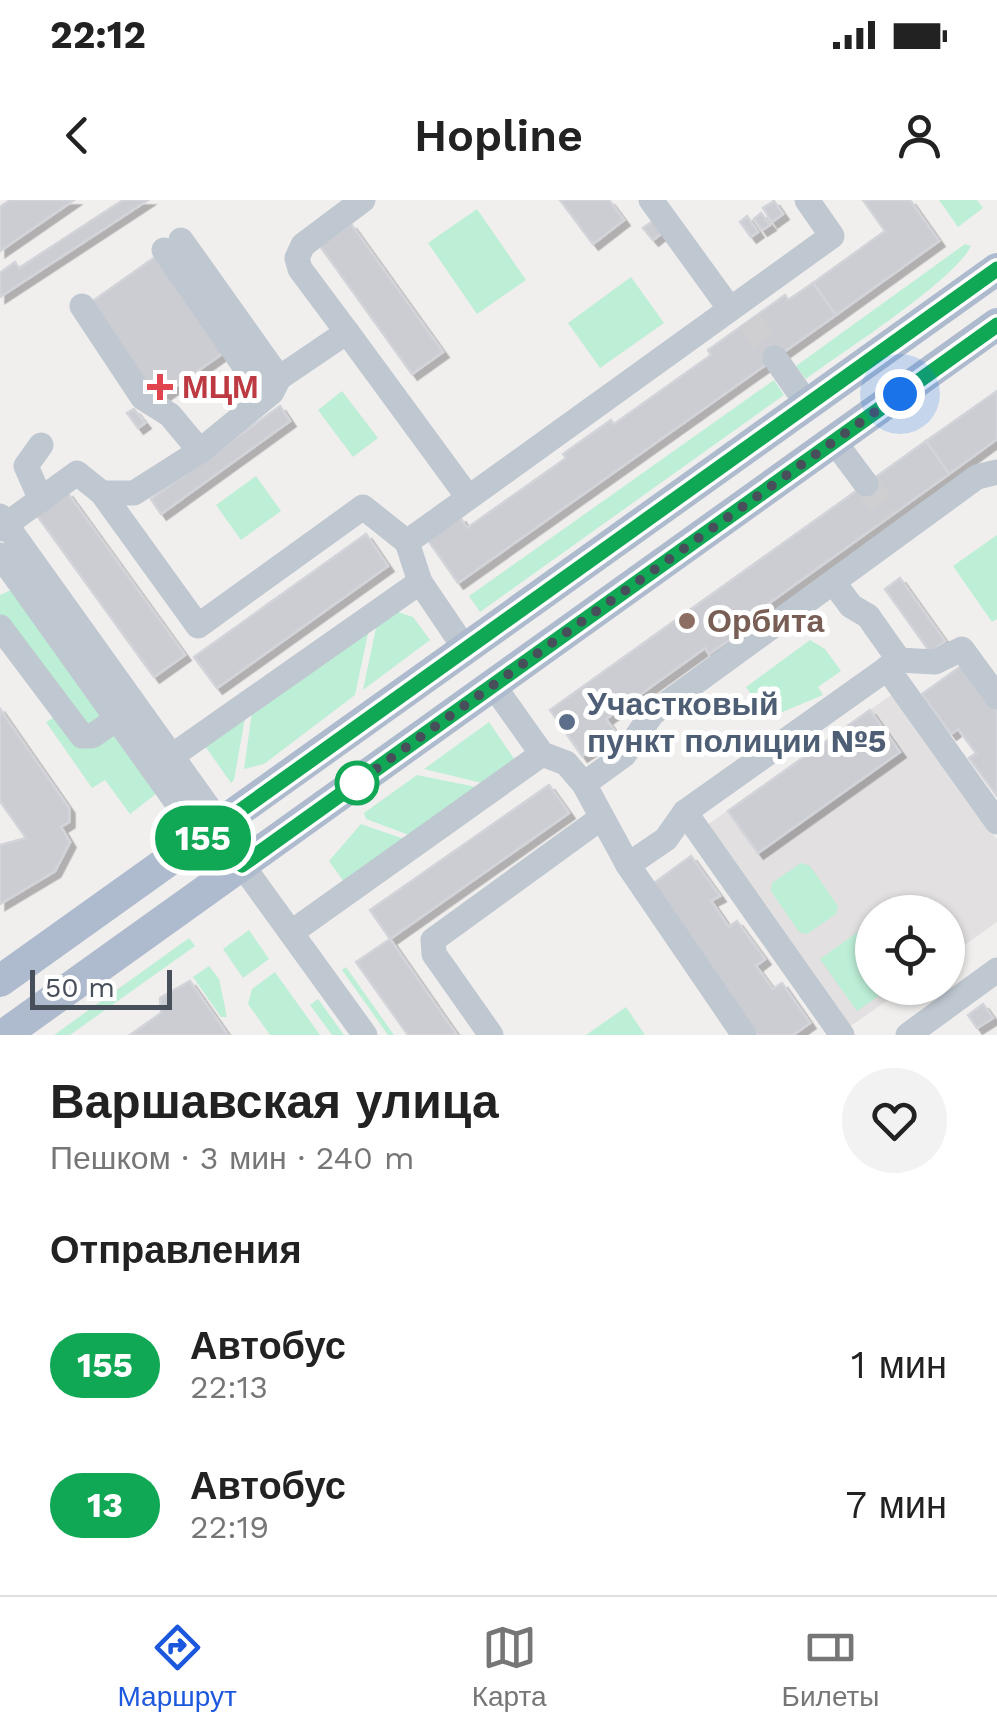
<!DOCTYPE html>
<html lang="ru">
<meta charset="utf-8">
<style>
:root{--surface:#fff;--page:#f2f2f2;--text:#222;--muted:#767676;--line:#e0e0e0;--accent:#1c58dd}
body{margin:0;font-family:"Work Sans",sans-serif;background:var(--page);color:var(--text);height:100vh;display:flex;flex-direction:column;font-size:38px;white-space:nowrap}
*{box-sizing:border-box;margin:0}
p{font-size:32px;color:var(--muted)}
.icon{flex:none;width:55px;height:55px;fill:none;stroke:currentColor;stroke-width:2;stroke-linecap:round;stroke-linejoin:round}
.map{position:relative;height:835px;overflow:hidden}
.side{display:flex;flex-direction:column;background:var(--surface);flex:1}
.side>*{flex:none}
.badge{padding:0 20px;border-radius:32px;font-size:35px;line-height:65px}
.tools{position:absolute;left:855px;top:695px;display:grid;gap:20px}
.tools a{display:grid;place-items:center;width:110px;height:110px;border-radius:50%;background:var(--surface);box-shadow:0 2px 8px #0004;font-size:50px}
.scale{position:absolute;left:30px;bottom:25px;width:142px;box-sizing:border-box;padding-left:10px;border:5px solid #474f5b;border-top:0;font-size:28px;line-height:35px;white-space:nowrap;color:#474f5b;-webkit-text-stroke:8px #fff;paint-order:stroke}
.you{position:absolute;width:50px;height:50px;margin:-25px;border:8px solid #fff;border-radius:50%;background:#1a73e8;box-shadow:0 0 0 15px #1a73e833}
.map>.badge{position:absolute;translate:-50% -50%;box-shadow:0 0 0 5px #fff}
h2{padding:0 50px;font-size:38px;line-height:90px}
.round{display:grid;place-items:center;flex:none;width:105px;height:105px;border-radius:52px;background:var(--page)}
.overview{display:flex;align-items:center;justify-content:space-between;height:170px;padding:0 50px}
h1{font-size:48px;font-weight:600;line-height:75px}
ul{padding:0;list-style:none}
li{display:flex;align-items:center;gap:30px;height:140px;padding:0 50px}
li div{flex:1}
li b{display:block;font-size:38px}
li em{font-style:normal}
li .badge{min-width:110px;font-weight:700;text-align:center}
.status{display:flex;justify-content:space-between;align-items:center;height:70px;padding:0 50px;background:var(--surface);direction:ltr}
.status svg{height:28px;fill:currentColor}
header{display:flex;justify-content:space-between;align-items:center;height:130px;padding:0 50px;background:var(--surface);font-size:45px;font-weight:600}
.dock{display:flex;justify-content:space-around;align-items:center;height:140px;border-top:2px solid var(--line);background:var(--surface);font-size:28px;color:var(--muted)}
.dock a{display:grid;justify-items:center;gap:5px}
.dock .on{color:var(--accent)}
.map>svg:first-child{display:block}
.education{fill:#e2e0e0}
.green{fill:#bdeed6}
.building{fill:#cbcdd3;stroke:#d2d4da;stroke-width:2.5;filter:url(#shadow)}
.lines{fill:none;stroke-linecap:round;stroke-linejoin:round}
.minor-tunnel{stroke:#cfcfd1;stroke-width:25;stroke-dasharray:25 12;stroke-linecap:butt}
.minor{stroke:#bfc7d0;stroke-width:25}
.major{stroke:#aebacd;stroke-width:32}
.line-casing{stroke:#fff;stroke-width:22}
.line{stroke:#10a855;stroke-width:15}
.walk{stroke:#474f5b;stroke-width:10;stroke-dasharray:0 18}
.health-dot{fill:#e0444e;stroke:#fff;stroke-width:4}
.education-dot{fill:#8d6e63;stroke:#fff;stroke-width:4}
.service-dot{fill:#5c6f8a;stroke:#fff;stroke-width:4}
.stop-dot{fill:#fff;stroke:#10a855;stroke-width:5}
.labels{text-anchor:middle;stroke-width:10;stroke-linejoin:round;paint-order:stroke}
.health-label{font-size:32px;font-weight:bold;fill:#be3a42;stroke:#fff;text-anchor:start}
.education-label{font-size:32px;font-weight:bold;fill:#785e54;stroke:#fff;text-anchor:start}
.service-label{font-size:32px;font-weight:bold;fill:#4e5e75;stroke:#fff;text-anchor:start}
</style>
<div class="status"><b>22:12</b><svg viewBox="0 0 49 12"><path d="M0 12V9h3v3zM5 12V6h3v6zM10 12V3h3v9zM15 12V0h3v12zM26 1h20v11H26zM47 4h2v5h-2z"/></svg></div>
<header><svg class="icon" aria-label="back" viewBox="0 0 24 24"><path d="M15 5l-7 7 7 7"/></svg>Hopline<svg class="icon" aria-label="person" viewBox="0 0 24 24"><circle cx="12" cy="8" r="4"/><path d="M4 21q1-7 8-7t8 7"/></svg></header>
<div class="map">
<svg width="997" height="835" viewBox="0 0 997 835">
<defs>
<filter id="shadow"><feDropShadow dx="5.5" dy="5.5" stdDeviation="0" flood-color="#0004"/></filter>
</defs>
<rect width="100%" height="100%" fill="#f1efee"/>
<polygon class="education" points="894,493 997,639 997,722 948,757 948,712 872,712 872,788 905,788 848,828 706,626"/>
<g class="green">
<polygon points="939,0 977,0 983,8 958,27"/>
<polygon points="477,9 526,80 477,114 428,43"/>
<path d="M 965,44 L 971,46 C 954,81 842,152 806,179 L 796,166 Z"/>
<polygon points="631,77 664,123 600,168 568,123"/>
<polygon points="774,180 784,195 480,412 469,396"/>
<polygon points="342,191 378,238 353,257 318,210"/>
<polygon points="256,276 281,311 241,340 216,305"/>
<polygon points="997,335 997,419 992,422 953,366"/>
<polygon points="11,390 102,518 91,529 0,418 0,395"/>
<polygon points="398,412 413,417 430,440 363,490 377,423"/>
<polygon points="369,429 355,495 264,564 244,569 252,512"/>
<polygon points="810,440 825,449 841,471 818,487 823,495 768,518 746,487"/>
<polygon points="53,518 61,520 82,549 113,532 156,594 130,614 105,580 92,588 46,522"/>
<polygon points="245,518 234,580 231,583 205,546"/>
<polygon points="489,522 515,560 482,583 424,569"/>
<polygon points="417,575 476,587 409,635 366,619 364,613"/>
<polygon points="361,624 404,639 344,682 329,661"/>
<polygon points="801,663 810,666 838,706 836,714 807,734 799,732 771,691 772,683"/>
<polygon points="872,722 872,788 890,788 857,811 820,759"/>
<polygon points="249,730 269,759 243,778 223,749"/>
<polygon points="189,738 195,746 70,835 54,835"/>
<polygon points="209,766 219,779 227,817 221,817 193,777"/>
<polygon points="346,767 394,835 388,835 342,770"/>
<polygon points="275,772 320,835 270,835 248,804 252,789"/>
<polygon points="318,799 344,835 332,835 310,805"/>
<polygon points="626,807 645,835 586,835"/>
</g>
<g class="building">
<polygon points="10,0 74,0 0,51 0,7"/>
<polygon points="123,0 148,0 0,97 0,73 15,62 19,68"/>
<polygon points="560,0 609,0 624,20 593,44"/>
<polygon points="863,0 910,0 939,41 836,115 813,83 885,31"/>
<polygon points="774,1 783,14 772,22 763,8"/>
<polygon points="761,13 770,25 762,30 754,19"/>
<polygon points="747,16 758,32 751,37 740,22"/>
<polygon points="653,21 662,33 653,40 643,28"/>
<polygon points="351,24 443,152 412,174 320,46"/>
<polygon points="158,55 226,151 158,199 90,103"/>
<polygon points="813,83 836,115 458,383 428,340 460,317 467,328 566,258 563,254 611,220 614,224 711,155 708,150 785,95 788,100"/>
<polygon points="997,191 997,239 949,274 926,241"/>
<polygon points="280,206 290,221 161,314 151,299"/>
<polygon points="134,209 145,223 138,228 127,213"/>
<polygon points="926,241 949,274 751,416 755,422 709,454 705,448 606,519 616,533 582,556 550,510"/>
<polygon points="67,292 185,455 154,477 36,314"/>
<polygon points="366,334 388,366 217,488 194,457"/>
<polygon points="900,378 945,441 930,452 885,389"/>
<polygon points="964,464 997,509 997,596 969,558 976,553 958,529 951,534 922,494"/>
<polygon points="0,509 69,608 69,622 61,627 70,642 55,671 0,704 0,645 26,638 0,601"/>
<polygon points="870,510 900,552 758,653 728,611"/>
<polygon points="549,585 569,613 390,739 370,710"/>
<polygon points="691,656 720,696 711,701 729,727 737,721 765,759 756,766 773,789 782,783 810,823 793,835 757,835 650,686"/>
<polygon points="390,739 438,808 457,835 408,835 356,762"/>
<polygon points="190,781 228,835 130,835 161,813 160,798"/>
<polygon points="983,804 993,818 977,828 968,815"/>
</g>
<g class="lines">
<g class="minor-tunnel">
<polyline points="749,121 775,158"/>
<polyline points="866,284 890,316"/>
</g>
<g class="minor">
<polyline points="651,0 730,109"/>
<polyline points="181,40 279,178"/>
<polyline points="164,50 245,167 279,178"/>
<polyline points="82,106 143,198 170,215 200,251"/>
<polyline points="347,132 468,297"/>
<polyline points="775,158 808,205"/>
<polyline points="834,241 866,284"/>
<polyline points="41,245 26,266 41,300"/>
<polyline points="102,293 134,293 200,251 272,192 279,178 347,132 300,69 297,58 303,45 363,0"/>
<polyline points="0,316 221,625 242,665 365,835"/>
<polyline points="0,329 77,273 102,293 198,426 363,307 407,342 420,382 466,450"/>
<polyline points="407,342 832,36 807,0"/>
<polyline points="0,355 202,638 213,645"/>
<polyline points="834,383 851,406 868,416 899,460"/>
<polyline points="0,427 82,536 92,536 117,519"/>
<polyline points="887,468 997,622"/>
<polyline points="493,485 542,554 566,563 584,584 628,665 744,835"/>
<polyline points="172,556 420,382"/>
<polyline points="584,584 624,555 652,514 977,277 997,272"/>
<polyline points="685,612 842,835"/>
<polyline points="628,665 666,639 685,612 899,460 935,462 962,449 997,497"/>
<polyline points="292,732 542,554"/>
<polyline points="491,835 434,754 433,740 601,618"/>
<polyline points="908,835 997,770"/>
</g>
<g class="major">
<polyline points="0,781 997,69"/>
<polyline points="4,835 997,124"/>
</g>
</g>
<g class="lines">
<g class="line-casing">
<polyline id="line" points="997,69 202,638 242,665 997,125"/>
</g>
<use href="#line" class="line"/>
<polyline class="walk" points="357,583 352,586 900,194"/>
</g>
<path class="health-dot" d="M155 172h10v10h10v10h-10v10h-10v-10h-10v-10h10z"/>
<circle class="education-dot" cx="687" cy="421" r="10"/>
<circle class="service-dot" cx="567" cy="522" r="10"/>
<circle class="stop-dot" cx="357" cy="583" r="20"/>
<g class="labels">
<g class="health-label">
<text x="182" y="198">МЦМ</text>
</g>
<g class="education-label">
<text x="707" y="432">Орбита</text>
</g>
<g class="service-label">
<text x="587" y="515">Участковый<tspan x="587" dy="37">пункт полиции №5</tspan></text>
</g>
</g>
</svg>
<div class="tools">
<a><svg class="icon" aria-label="locate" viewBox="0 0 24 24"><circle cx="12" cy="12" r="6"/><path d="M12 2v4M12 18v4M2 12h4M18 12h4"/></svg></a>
</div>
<div class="scale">50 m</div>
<div class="you" style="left:900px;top:194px"></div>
<b class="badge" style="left:203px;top:638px;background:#10a855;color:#fff">155</b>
</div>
<section class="side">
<div class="overview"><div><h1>Варшавская улица</h1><p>Пешком · 3 мин · 240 m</p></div><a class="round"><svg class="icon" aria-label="heart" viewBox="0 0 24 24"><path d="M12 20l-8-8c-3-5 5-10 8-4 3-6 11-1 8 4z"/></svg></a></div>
<h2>Отправления</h2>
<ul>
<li><span class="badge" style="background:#10a855;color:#fff">155</span><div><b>Автобус</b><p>22:13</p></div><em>1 мин</em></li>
<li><span class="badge" style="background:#10a855;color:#fff">13</span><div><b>Автобус</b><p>22:19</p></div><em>7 мин</em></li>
</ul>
</section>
<nav class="dock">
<a class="on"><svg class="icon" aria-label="directions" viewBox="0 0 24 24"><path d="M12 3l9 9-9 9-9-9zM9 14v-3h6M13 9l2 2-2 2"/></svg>Маршрут</a>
<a><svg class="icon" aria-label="map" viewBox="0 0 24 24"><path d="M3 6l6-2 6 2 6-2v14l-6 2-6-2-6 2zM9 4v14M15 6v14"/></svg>Карта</a>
<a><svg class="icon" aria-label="tickets" viewBox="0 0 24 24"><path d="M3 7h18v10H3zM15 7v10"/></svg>Билеты</a>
</nav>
